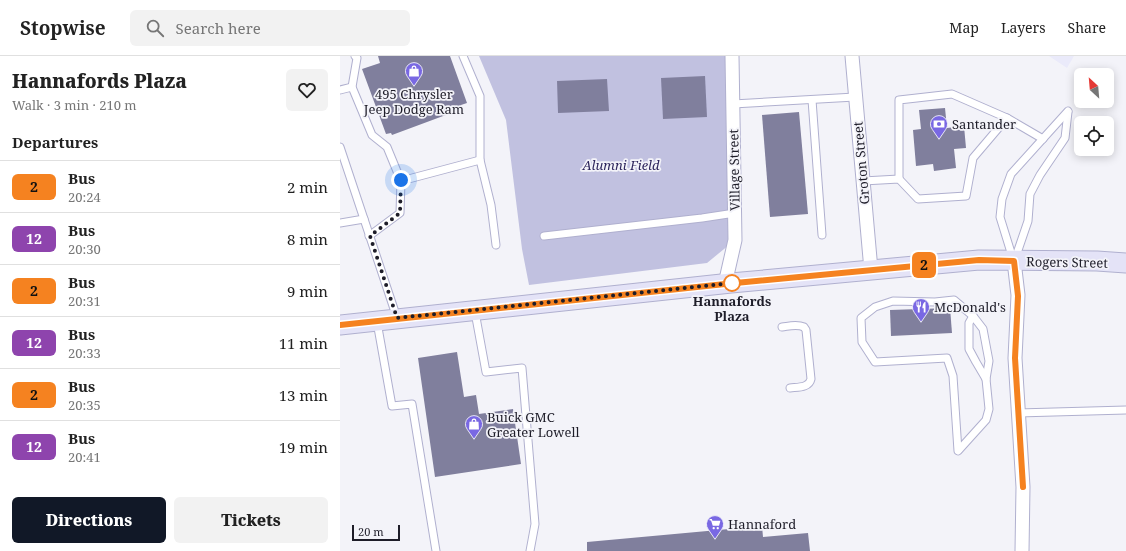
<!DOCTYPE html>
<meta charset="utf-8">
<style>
:root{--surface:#fff;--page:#f2f2f2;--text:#222;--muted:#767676;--line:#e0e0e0;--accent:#111827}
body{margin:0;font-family:"Noto Serif",serif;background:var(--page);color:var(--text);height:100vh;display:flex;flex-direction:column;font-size:15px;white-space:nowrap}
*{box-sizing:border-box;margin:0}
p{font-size:13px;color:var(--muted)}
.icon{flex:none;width:22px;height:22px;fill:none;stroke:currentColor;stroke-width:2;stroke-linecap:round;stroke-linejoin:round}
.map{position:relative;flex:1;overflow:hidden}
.details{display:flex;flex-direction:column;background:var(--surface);width:340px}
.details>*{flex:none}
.badge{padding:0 8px;border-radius:6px;font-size:14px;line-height:26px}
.needle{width:26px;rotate:334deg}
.fabs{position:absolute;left:734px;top:12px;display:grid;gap:8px}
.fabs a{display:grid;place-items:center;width:40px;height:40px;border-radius:6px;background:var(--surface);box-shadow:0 2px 10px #0003;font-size:20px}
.scale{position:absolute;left:12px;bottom:10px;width:48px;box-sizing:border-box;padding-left:4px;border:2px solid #1e1d29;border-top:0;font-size:11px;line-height:14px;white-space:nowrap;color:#1e1d29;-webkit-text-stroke:3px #f3f3f9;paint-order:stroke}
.you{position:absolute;width:20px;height:20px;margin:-10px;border:3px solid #fff;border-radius:50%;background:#1a73e8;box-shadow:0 0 0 6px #1a73e833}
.map>.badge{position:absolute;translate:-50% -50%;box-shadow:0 0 0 2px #fff}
h2{padding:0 12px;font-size:15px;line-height:36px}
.round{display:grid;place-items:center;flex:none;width:42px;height:42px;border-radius:6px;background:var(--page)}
.overview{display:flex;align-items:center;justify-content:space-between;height:68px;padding:0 12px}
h1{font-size:19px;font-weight:800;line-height:30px}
.button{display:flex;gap:8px;margin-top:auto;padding:8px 12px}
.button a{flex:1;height:46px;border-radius:6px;background:var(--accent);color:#fff;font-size:16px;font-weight:800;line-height:46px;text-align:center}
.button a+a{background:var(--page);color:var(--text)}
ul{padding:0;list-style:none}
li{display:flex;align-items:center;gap:12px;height:52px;padding:0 12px;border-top:1px solid var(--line)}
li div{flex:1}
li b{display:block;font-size:15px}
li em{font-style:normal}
li .badge{min-width:44px;font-weight:700;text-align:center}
header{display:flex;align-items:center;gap:24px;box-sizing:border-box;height:56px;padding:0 20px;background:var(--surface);border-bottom:1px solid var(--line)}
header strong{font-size:19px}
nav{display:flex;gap:22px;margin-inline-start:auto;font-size:14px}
.search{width:280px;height:36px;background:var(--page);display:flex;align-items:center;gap:10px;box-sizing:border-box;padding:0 14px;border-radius:6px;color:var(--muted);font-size:15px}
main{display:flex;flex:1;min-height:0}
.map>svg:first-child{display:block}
.built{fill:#eaeafa}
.green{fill:#c1c1e0}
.building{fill:#807f9d}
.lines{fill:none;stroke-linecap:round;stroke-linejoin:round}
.lane-casing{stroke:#b0b0cf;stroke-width:9}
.street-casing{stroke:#b0b0cf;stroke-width:15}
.secondary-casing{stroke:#b0b0cf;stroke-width:21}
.lane{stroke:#fff;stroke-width:7}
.street{stroke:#fff;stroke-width:13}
.secondary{stroke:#e4e3f7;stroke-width:19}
.line-casing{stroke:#fff;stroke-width:9}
.line{stroke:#f58220;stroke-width:6}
.walk{stroke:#1e1d29;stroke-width:4;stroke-dasharray:0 7.2}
.stop-dot{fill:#fff;stroke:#f58220;stroke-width:2}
.labels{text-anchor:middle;stroke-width:3.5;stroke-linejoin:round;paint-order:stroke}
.poi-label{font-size:13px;fill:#1e1d29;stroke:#f3f3f9;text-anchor:start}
.street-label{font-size:13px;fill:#1e1d29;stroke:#f3f3f9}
.park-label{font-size:13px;font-style:italic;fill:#2e265d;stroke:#f3f3f9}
.stop-label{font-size:13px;font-weight:bold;fill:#1e1d29;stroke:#f3f3f9}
</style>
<header>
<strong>Stopwise</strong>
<div class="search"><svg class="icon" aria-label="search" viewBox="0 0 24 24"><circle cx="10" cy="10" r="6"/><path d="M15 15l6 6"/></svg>Search here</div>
<nav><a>Map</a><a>Layers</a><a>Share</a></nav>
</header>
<main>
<section class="details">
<div class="overview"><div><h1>Hannafords Plaza</h1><p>Walk · 3 min · 210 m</p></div><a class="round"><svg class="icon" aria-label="heart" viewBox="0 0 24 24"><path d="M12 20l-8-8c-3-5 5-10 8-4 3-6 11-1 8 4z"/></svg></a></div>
<h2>Departures</h2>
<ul>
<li><span class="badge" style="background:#f58220;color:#111">2</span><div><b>Bus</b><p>20:24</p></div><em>2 min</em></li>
<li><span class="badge" style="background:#8e44ad;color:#fff">12</span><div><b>Bus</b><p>20:30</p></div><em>8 min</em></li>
<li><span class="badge" style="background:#f58220;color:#111">2</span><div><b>Bus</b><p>20:31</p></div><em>9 min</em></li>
<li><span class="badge" style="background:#8e44ad;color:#fff">12</span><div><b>Bus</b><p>20:33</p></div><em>11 min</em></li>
<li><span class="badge" style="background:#f58220;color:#111">2</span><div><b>Bus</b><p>20:35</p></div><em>13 min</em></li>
<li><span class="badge" style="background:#8e44ad;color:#fff">12</span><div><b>Bus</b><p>20:41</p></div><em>19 min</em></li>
</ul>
<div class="button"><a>Directions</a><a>Tickets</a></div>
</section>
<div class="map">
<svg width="786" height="495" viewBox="0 0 786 495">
<rect width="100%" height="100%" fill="#f3f3f9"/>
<polygon class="built" points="709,0 734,0 727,12"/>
<polygon class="green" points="139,0 385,0 395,184 367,207 189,229 182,193 166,64"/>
<g class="building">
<polygon points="38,0 110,0 127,47 121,49 122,53 52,79 51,77 46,78 22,13 40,7"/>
<polygon points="365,20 367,61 323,63 321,22"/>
<polygon points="267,23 269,55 218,57 217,25"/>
<polygon points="605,52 607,72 624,70 626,92 614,93 616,112 594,115 593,108 576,110 573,74 581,73 579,54"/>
<polygon points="459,56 468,158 430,161 422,59"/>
<polygon points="610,252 612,277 551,280 550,254"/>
<polygon points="117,296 124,341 136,339 139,358 173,353 181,408 95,421 78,302"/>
<polygon points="422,470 423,481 468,477 470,495 247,495 247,486"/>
</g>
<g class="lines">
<g class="lane-casing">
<g id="lane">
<polyline points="15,0 17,2 12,31 32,79 47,91 61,125 60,157 29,180"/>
<polyline points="123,0 140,40 140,104"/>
<polyline points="0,34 12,31"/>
<polyline points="472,44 482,179"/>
<polyline points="393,48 515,41"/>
<polyline points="0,91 57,262"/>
<polyline points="559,123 559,44 612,38 667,62"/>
<polyline points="61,125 140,104 151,149 156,189"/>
<polyline points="523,125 559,123 578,143 626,140 633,102 667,62 703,83"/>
<polyline points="0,167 24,163"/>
<polyline points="204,180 362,162 395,157"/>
<polyline points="673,203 660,161 662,143 671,118 728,55"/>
<polyline points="675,203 688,165 690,138 700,119 725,82 728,56"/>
<polygon points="614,244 633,260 643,273 649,305 646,323 649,353 646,364 618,395 613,320 607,302 535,306 522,286 521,262 535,251 553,245 595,246"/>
<polyline points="135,256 146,316 182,312 195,468 190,495"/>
<polyline points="633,260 629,267 629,293 636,306 646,323"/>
<polyline points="37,266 52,350 72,348 96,495"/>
<path d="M 442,271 C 450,270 457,268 464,271 L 466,274 L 471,323 C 469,332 458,331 450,332"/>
<polyline points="678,357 786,354"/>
</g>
</g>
<g class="street-casing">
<g id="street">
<polyline points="512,0 531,214"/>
<polyline points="674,205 678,239 675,302 683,431 682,495"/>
<polyline points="385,228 395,184 392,0"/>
</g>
</g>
<g class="secondary-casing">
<polyline id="secondary" points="0,269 391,227 639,204 757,205 786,207"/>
</g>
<use href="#lane" class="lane"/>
<use href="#street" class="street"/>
<use href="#secondary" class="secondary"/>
</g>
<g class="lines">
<g class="line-casing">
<polyline id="line" points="0,269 385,228 639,204 674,205 678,240 675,302 683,431"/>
</g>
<use href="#line" class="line"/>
<polyline class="walk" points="61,124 60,157 30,180 57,262 392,227"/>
</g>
<defs>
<g id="shop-pin" transform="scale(0.9)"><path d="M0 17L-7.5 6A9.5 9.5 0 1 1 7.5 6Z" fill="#7968e3" stroke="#f3f3f9"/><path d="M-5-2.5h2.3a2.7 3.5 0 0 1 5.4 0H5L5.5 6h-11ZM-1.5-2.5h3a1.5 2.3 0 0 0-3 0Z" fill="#fff"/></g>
<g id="bank-pin" transform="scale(0.9)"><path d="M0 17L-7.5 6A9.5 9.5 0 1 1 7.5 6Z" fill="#7968e3" stroke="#f3f3f9"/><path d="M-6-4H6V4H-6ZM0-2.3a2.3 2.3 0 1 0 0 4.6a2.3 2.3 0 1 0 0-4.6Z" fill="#fff"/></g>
<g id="restaurant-pin" transform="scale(0.9)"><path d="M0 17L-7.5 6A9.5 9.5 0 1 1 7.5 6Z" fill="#7968e3" stroke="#f3f3f9"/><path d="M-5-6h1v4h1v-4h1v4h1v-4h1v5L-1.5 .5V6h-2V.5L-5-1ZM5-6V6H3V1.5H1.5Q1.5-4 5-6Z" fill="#fff"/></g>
<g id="supermarket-pin" transform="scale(0.9)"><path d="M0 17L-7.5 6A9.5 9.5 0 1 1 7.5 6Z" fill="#7968e3" stroke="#f3f3f9"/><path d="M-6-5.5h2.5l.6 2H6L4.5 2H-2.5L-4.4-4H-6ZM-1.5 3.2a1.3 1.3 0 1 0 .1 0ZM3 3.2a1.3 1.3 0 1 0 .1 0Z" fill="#fff"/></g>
</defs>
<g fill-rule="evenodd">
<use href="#shop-pin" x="74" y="15"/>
<use href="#bank-pin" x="599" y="68"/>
<use href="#restaurant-pin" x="581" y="251"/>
<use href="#shop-pin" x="134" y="368"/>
<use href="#supermarket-pin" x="375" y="468"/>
</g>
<circle class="stop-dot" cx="392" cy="227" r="8"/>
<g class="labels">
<g class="poi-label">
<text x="74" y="43" text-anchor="middle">495 Chrysler<tspan x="74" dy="15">Jeep Dodge Ram</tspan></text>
<text x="612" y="73">Santander</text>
<text x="594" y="256">McDonald's</text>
<text x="147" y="366">Buick GMC<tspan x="147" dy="15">Greater Lowell</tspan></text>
<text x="388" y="473">Hannaford</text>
</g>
<g class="street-label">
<text transform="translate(521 107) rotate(-95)" y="5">Groton Street</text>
<text transform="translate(394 114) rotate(-91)" y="5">Village Street</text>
<text transform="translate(727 206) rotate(1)" y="5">Rogers Street</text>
</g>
<g class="park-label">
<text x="281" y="114">Alumni Field</text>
</g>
<g class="stop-label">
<text x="392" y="250">Hannafords<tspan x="392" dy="15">Plaza</tspan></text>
</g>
</g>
</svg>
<div class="fabs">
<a><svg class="needle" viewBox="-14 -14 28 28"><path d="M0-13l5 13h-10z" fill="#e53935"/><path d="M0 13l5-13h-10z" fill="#767676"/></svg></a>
<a><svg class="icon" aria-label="locate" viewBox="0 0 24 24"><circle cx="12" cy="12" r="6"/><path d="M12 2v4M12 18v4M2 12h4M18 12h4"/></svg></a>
</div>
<div class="scale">20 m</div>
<div class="you" style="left:61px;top:124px"></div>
<b class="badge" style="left:584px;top:209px;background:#f58220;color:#111">2</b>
</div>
</main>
